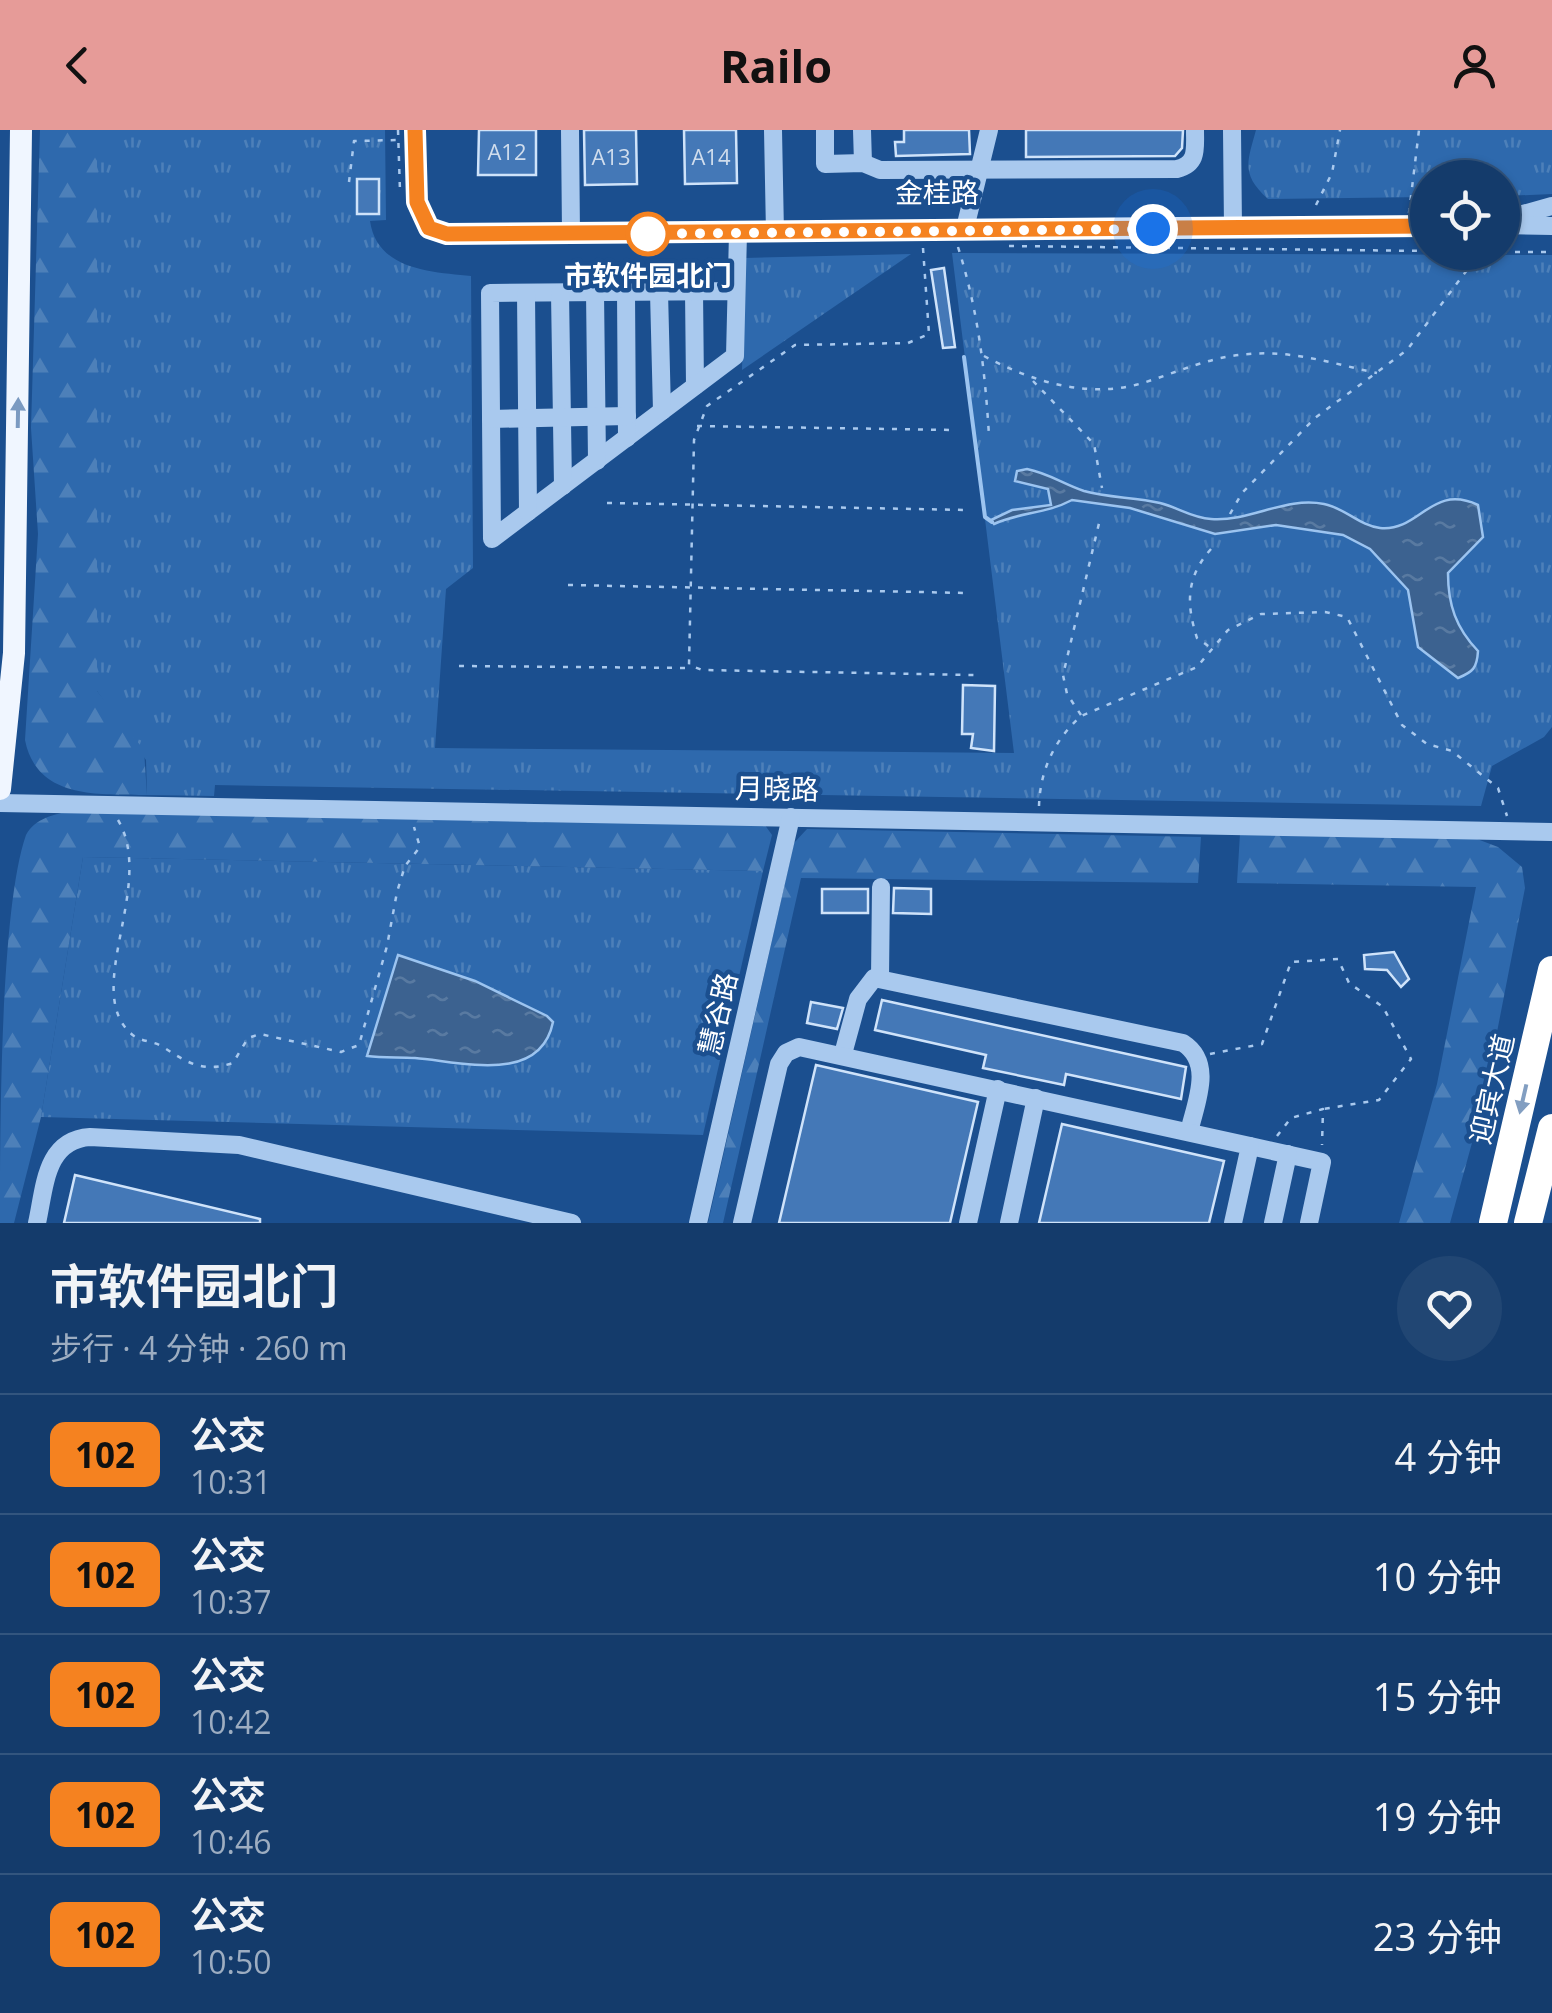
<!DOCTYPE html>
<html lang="zh">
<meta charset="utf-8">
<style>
:root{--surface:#143b6b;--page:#214673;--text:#f1f3f6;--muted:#9dadc1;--line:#33557e;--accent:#e69b98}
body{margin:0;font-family:"Open Sans","Noto Sans SC",sans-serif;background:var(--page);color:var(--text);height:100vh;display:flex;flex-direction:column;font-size:38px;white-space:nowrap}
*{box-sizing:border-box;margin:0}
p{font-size:32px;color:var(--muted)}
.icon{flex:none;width:55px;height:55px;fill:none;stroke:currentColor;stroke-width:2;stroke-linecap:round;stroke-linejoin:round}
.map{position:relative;height:1093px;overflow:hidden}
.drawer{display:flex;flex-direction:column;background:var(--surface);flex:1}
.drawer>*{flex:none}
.badge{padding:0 20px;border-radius:15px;font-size:35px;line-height:65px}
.tools{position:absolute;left:1410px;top:30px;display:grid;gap:20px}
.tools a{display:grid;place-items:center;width:110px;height:110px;border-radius:50%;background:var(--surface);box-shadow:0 2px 8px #0004,0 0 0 2px var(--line);font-size:50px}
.you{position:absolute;width:50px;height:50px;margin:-25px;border:8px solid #fff;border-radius:50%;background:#1a73e8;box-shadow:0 0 0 15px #1a73e833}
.map>.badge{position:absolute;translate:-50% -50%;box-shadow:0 0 0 5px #fff}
.round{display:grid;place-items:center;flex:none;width:105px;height:105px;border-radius:52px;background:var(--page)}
.overview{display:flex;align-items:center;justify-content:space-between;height:170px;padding:0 50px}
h1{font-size:48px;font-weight:700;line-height:75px}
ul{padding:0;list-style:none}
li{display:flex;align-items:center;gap:30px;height:120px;padding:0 50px;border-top:2px solid var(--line)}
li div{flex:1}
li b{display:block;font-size:38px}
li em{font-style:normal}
li .badge{min-width:110px;font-weight:700;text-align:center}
header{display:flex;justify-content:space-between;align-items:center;height:130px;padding:0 50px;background:var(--accent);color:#111;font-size:45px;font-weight:700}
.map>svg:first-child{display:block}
.grass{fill:url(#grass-tufts)}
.forest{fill:url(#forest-firs)}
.water{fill:url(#water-ripples);stroke:#9cc4f0;stroke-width:2.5}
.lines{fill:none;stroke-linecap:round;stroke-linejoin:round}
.stream{stroke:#9cc4f0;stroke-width:4}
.building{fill:#4478b7;stroke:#cfe3fa;stroke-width:2.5}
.path{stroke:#a9c9ee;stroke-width:2.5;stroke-dasharray:5 8;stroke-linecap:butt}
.minor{stroke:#a9c9ee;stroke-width:18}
.major{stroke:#f0f6ff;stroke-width:22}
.highway{stroke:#fff;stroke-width:28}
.oneway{fill:#7b9ac1}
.oneway2{fill:#829ec1}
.line-casing{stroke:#fff;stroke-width:22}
.line{stroke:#f58220;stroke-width:15}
.walk{stroke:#fff;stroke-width:10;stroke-dasharray:0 18}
.stop-dot{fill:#fff;stroke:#f58220;stroke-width:5}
.labels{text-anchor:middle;stroke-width:9;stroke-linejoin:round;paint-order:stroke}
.number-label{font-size:22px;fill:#d0dded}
.street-label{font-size:28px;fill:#fff;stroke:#1b4f8f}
.stop-label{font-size:28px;font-weight:bold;fill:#fff;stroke:#1b4f8f}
</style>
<header><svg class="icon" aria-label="back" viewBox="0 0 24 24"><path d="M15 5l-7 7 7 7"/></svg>Railo<svg class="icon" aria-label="person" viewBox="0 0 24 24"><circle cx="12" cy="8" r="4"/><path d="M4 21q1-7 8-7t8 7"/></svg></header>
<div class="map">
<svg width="1552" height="1093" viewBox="0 0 1552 1093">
<defs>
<pattern id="grass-tufts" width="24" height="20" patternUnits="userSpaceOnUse" patternTransform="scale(2.5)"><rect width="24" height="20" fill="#2e69ad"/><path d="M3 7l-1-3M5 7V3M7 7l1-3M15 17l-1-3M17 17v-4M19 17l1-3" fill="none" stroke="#4d80b9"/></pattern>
<pattern id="forest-firs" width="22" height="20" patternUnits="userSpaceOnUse" patternTransform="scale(2.5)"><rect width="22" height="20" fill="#2e69ad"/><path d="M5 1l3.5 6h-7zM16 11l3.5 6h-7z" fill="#4d80b9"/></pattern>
<pattern id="water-ripples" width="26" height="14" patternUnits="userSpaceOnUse" patternTransform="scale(2.5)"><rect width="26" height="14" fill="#3c6290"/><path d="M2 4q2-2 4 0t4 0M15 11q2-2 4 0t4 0" fill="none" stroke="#597aa1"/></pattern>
</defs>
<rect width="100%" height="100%" fill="#1b4f8f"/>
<g class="grass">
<path d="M 97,0 L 385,0 L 386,90 L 370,91 C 377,140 431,142 471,146 L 473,438 L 446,459 L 435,618 L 1014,623 L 952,123 L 1552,125 L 1552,597 L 1544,607 L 1492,636 L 1481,676 L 215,655 L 214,666 L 147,665 L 146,630 L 97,561 Z"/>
<path d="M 1256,0 L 1552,0 L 1552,64 L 1503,66 L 1502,48 L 1428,48 L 1427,67 L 1268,69 C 1241,44 1247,33 1256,0 Z"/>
<polygon points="911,124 742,240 745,128"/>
<polygon points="83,727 763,741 703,1005 41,987"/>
</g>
<g class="forest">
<path d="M 40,0 L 97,0 L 97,561 L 144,620 L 147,665 C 99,664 37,670 25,610 L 38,404 L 31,298 Z"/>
<path d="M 72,681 L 762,691 L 772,705 L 763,741 L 83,727 L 41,987 L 14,1093 L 0,1093 C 0,1002 0,779 26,705 C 35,688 55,684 72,681 Z"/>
<polygon points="807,699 1201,707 1198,753 801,748 723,1093 708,1093 794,713"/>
<polygon points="1240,704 1477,709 1498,717 1522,737 1525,758 1484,969 1450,1093 1399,1093 1437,954 1476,757 1237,753"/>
</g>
<g class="water">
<path d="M 1027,339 C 1048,343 1063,354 1084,361 C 1108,368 1135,367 1160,373 C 1177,377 1192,388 1211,389 C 1250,392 1286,366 1324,374 C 1345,378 1360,396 1380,398 C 1420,402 1431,353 1478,375 L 1483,407 L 1448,443 C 1448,475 1456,498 1478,521 C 1477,538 1473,542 1458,548 L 1418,517 L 1408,460 L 1370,419 L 1343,405 L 1276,395 L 1215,404 L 1130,378 L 1072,370 C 1046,384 1020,382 994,394 L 991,390 L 1012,380 L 1051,375 L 1048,359 L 1015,351 L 1017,341 Z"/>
<path d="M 398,825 L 475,851 L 547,886 L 553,892 C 540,956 458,931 415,928 C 399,927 383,928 367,926 Z"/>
</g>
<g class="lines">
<polyline class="stream" points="964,227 985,387 992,392"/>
</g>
<g class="building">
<polygon points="479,0 536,0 536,45 478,45"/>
<polygon points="584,0 636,0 637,54 585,55"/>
<polygon points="684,0 736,0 737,53 685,54"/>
<polygon points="904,0 969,0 970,24 896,26 895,12 904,12"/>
<polygon points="1026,0 1183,0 1182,18 1175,26 1026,27"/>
<rect x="357" y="49" width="22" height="35"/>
<polygon points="944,138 955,217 943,218 931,140"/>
<polygon points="963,555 995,556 994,621 971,618 973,604 962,604"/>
<polygon points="894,758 931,759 931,784 893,783"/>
<rect x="822" y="759" width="46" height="24"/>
<polygon points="1394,822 1409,849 1401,857 1387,840 1365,839 1364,825"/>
<polygon points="882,870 1186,937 1181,969 1066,944 1064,955 983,938 986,925 875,900"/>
<polygon points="811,872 843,878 837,899 807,893"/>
<polygon points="816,935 978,972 950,1093 779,1093"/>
<polygon points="1062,994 1224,1031 1209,1093 1039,1093"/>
<polygon points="75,1045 260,1089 260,1093 64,1093"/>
</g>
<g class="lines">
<g class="path">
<polyline points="398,0 400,61"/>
<polyline points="349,52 354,11 397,10"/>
<polyline points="1316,75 1332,43 1340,0"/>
<polyline points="1409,83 1419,0"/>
<polyline points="1009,116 1428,121"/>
<path d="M 958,117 C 978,180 985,240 989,306"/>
<polyline points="923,118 929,204 908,213 795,215 707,276 694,310 689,535 702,540 974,545"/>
<polyline points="1502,122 1552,122"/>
<path d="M 984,226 C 1033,252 1090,270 1146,252 C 1180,241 1213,226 1249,224 C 1293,220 1334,234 1377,243"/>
<polyline points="1033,251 1094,314 1102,358"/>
<polyline points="697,296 955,300"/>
<polyline points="607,373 965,380"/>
<polyline points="1230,384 1242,363 1315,288 1407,220 1473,132 1474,122"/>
<path d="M 1211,419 C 1186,447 1186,474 1197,508 L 1211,518"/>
<polyline points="568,455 968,463"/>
<polyline points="459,536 690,538"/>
<polyline points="1081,585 1067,564 1063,545 1100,389"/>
<path d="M 1039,676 C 1040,641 1054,610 1081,586 L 1197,537 L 1228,500 L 1261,484 L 1325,482 L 1347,487 L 1402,595 L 1427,614 L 1452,621 L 1498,658 L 1507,686"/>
<path d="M 118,690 C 157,756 79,864 134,906 C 143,912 154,911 163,917 C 188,933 202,943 233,933 L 248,908 L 260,904 L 341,922 L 359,915 L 387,816 L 397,762 L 405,736 L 420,717 L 414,697"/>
<polyline points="1210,924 1262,914 1291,832 1338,829 1349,853 1383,877 1411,929 1379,970 1323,979"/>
<polyline points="1277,1006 1291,988 1323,979 1322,1015"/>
</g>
<g class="minor">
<polyline points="415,0 417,72 429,98 447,104 1428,96"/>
<polyline points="570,0 571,104"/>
<polyline points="773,0 775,103"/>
<path d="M 825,0 L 825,34 L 863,33 L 880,40 L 1177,39 C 1198,34 1195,19 1195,0"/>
<polyline points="862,0 863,33"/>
<polyline points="1232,0 1233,98"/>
<polyline points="1523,84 1552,76"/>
<polyline points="967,90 989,0"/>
<polyline points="1502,95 1552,96"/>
<polyline points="694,161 695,256"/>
<polyline points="736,161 490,163 492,409 735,226 738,103"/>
<polyline points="595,162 597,331"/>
<polyline points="626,162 627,308"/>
<polyline points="659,162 662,281"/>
<polyline points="526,163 528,382"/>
<polyline points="560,163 563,356"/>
<polyline points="491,289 627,286"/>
<polyline points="0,673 1552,702"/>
<polyline points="880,848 881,757"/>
<path d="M 843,924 L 858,869 L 874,848 L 1183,913 C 1214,933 1196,972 1189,1002"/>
<polyline points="1250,1016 1322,1032 1309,1093"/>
<path d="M 37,1093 C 45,1057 45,1010 90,1007 L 239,1015 L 572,1093"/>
<polyline points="698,1093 791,687"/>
<polyline points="742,1093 779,934 786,923 799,917 1250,1016 1233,1093"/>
<polyline points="968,1093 998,959"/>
<polyline points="1009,1093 1036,968"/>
<polyline points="1273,1093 1288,1024"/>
</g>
<polyline class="major" points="0,659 14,523 21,0"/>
<g class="highway">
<polyline points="1493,1093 1552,840"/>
<polyline points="1528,1093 1552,998"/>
</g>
</g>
<defs><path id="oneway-solid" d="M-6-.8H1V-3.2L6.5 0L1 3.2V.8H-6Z" transform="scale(2.5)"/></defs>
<use class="oneway" href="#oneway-solid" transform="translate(18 283) rotate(-89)"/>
<use class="oneway2" href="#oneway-solid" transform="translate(1523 969) rotate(103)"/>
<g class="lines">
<g class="line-casing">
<polyline id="line" points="415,0 417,72 429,98 447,104 1428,96"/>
</g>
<use href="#line" class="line"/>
<polyline class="walk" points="648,104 638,104 1153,99"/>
</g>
<circle class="stop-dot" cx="648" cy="104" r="20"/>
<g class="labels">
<g class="number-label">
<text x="507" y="30">A12</text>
<text x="611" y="35">A13</text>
<text x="711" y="35">A14</text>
</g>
<g class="street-label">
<text x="937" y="73">金桂路</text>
<text transform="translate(777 659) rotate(1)" y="10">月晓路</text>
<text transform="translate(718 884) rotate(-77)" y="10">慧谷路</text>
<text transform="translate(1492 959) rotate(-77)" y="10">迎宾大道</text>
</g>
<g class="stop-label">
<text x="648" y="156">市软件园北门</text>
</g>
</g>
</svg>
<div class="tools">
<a><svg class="icon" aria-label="locate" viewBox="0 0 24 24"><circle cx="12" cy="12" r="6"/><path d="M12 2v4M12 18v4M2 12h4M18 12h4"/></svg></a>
</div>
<div class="you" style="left:1153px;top:99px"></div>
</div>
<section class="drawer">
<div class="overview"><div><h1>市软件园北门</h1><p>步行 · 4 分钟 · 260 m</p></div><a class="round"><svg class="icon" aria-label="heart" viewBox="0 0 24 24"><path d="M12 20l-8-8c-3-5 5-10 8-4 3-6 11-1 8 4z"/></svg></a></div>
<ul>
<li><span class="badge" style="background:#f58220;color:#111">102</span><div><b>公交</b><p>10:31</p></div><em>4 分钟</em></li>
<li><span class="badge" style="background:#f58220;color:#111">102</span><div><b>公交</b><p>10:37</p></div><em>10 分钟</em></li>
<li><span class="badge" style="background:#f58220;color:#111">102</span><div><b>公交</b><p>10:42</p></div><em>15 分钟</em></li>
<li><span class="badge" style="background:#f58220;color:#111">102</span><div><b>公交</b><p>10:46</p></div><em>19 分钟</em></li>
<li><span class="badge" style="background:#f58220;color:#111">102</span><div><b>公交</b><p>10:50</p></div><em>23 分钟</em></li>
</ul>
</section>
